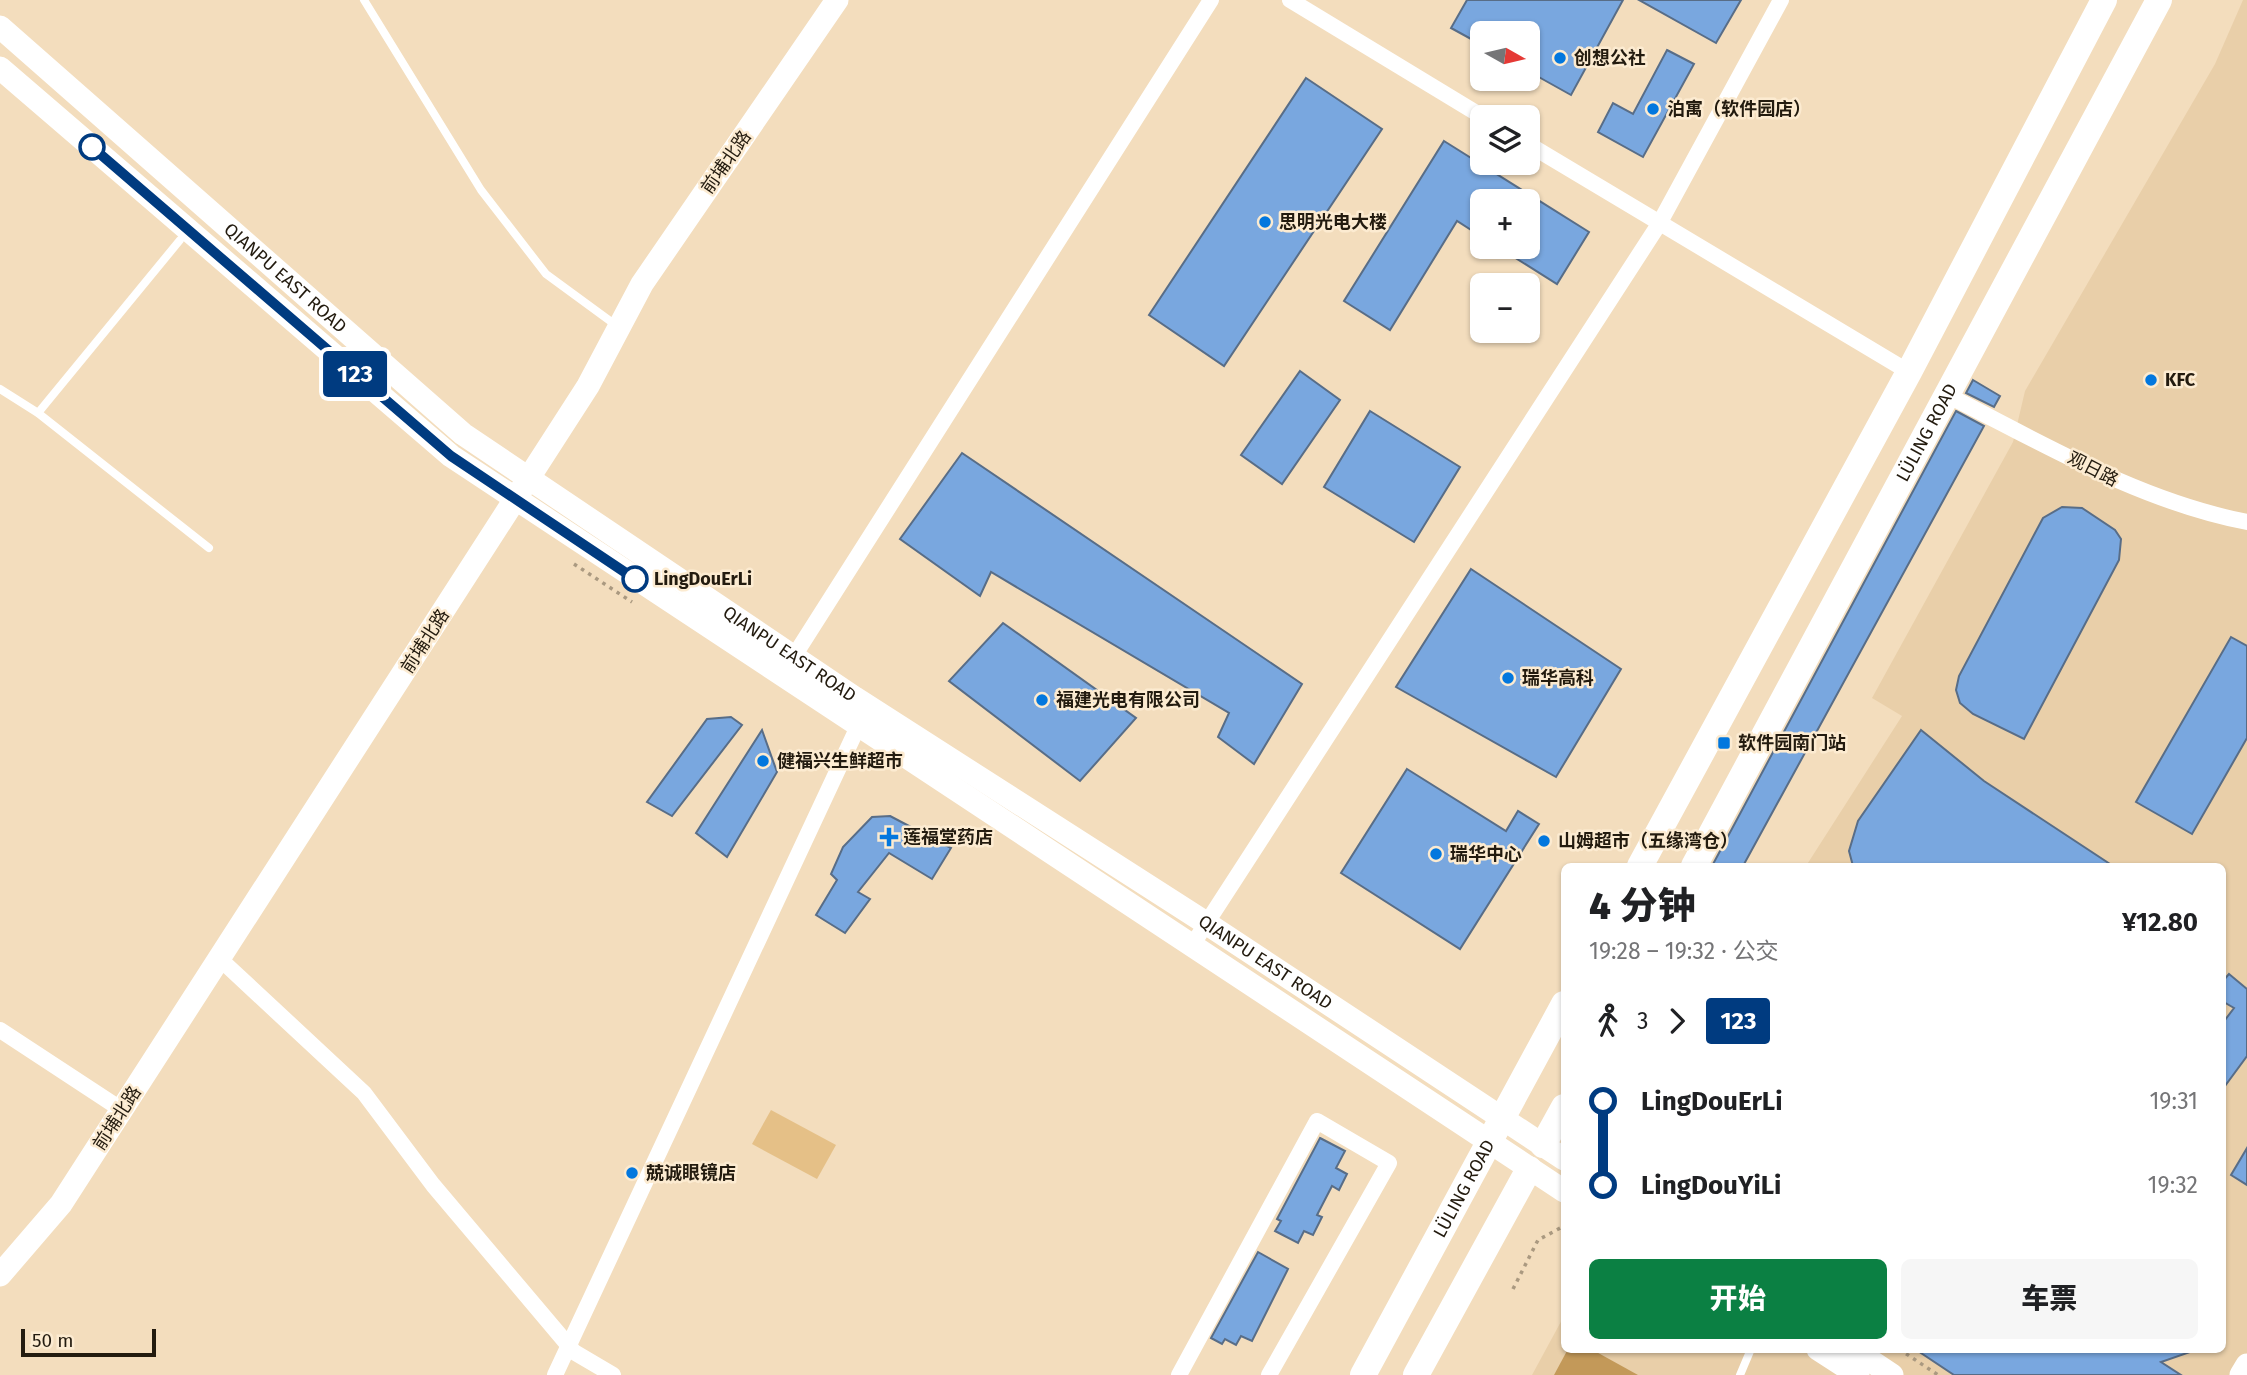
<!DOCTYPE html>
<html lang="zh">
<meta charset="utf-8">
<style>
:root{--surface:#fff;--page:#f6f6f6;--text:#202124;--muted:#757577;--accent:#0b8043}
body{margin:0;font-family:"Fira Sans","Noto Sans SC",sans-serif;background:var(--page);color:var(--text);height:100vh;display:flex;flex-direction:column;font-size:26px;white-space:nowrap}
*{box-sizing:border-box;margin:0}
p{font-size:23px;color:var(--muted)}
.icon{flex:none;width:38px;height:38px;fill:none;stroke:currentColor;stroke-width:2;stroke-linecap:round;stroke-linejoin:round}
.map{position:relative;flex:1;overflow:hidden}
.details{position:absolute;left:1561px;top:863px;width:665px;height:490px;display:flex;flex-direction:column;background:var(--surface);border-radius:10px;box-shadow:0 2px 5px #0004}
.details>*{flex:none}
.badge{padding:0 14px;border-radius:5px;font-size:24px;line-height:46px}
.needle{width:46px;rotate:98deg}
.controls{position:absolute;left:1470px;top:21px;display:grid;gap:14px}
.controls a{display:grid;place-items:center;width:70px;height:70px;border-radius:10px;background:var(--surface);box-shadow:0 2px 5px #0004;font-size:35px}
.scale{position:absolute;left:21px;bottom:18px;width:135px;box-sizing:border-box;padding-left:7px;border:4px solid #231b0f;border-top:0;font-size:19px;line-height:24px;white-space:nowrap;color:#231b0f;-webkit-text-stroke:5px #fcebd1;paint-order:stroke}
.map>.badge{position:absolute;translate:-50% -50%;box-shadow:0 0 0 4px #fff}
.legs{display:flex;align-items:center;gap:10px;height:77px;padding:0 28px;font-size:23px}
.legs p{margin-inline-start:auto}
.summary{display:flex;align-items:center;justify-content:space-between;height:119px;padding:0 28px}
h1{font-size:38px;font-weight:800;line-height:52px}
.cta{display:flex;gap:14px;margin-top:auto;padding:14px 28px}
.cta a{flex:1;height:80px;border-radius:10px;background:var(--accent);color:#fff;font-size:28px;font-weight:800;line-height:80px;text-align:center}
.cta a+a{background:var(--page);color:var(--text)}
ul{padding:0 28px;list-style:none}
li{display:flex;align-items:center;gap:24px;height:84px;font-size:26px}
li i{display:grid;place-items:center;width:10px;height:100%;margin:0 9px;background:currentColor}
li i::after{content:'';width:18px;height:18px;margin:-9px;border:5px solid;border-radius:50%;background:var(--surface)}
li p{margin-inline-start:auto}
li:first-child i{background:linear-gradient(#0000 50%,currentColor 0)}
li:last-child i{background:linear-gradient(currentColor 50%,#0000 0)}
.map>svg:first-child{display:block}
.built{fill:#e9cfa9}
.green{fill:#e5c087}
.water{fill:#c39959}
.building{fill:#79a7df;stroke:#586d87;stroke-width:2}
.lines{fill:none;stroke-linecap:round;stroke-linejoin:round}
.path{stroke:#aa9980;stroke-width:3.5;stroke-dasharray:3.5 5;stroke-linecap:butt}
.lane{stroke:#fff;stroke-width:8}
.street{stroke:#fff;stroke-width:16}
.secondary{stroke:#fff;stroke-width:23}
.primary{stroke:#fff;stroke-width:26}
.line-1-casing{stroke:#fff;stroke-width:16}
.line-1{stroke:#003b80;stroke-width:10}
.poi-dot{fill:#0277de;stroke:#fcebd1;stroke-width:2.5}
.stop-1-dot{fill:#fff;stroke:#003b80;stroke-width:3.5}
.labels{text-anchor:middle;stroke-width:5;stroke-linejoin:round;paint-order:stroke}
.poi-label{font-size:18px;font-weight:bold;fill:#231b0f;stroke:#fcebd1;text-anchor:start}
.street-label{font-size:18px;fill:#231b0f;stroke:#fcebd1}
.stop-label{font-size:18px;font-weight:bold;fill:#231b0f;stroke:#fcebd1;text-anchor:start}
</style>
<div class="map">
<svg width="2247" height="1375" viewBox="0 0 2247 1375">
<rect width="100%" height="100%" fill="#f3ddbd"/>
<polygon class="built" points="2243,0 2247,0 2247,1375 1532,1375 1564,1316 1564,1349 2222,1349 2222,866 1806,866 1902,716 1872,698 2013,442 2025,391 2215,64"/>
<polygon class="green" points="771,1110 836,1145 817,1179 752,1144"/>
<polygon class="water" points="1568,1349 1591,1349 1638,1375 1554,1375"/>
<g class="building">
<polygon points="1467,0 1623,0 1571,95 1528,71 1528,33 1482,33 1482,45 1451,28"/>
<polygon points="1639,0 1741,0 1716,43"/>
<polygon points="1667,50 1694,64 1643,157 1598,132 1613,103 1633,114"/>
<polygon points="1306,78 1382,129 1224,366 1149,315"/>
<polygon points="1444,141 1589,232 1557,284 1498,247 1528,247 1528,201 1482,201 1482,237 1457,221 1390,330 1344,301"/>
<polygon points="1300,371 1340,400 1282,484 1241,455"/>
<polygon points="1973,380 2000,396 1994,407 1966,393"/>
<polygon points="1370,411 1460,467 1414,542 1324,487"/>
<polygon points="1956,411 1984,426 1743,866 1712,866"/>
<polygon points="962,453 1302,684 1254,764 1218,737 1229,713 991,572 980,596 900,539"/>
<polygon points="2062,507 2082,508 2115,530 2121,539 2119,560 2024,739 1973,714 1960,703 1956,690 1959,676 2043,518"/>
<polygon points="1471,569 1621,669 1556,777 1396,687"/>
<polygon points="1003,623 1136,718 1080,781 949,681"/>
<polygon points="2231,637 2247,646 2247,738 2192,834 2136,802"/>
<polygon points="731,717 742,725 672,816 647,802 707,719"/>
<polygon points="762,730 777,772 727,857 696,833"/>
<polygon points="1921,730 1984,781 2113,866 1853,866 1849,851 1858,821"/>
<polygon points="1407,769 1506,831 1518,811 1539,824 1460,949 1341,873"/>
<polygon points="890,816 951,848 932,879 889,853 858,892 870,899 845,933 816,915 837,880 831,874 843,847 872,817"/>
<polygon points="2229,974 2247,989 2247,1056 2222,1090 2222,1024 2234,1008 2222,1001 2222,982"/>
<polygon points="1320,1138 1345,1151 1336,1168 1347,1174 1339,1190 1332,1186 1317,1215 1322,1217 1313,1235 1304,1231 1298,1243 1275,1231 1281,1221 1277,1219"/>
<polygon points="2247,1148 2247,1185 2231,1175"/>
<polygon points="1258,1252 1288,1269 1252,1341 1241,1336 1236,1345 1225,1339 1222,1344 1211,1338"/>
<polygon points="1915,1349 2192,1349 2193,1351 2161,1362 2181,1375 1954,1375"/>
</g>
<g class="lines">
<g class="path">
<polyline points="574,564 632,602"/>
<polyline points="1513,1289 1538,1240 1564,1226"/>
<polyline points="1899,1349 1938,1375"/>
</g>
<g class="lane">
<polyline points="364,0 481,190 546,274 617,326"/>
<polyline points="0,389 38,413 209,548"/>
<polyline points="38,413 180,240"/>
<polyline points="1740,1375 1751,1349"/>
</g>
<g class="street">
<polyline points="1290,0 1483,117"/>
<polyline points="1528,144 1909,372"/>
<path d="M 1947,395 C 2044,444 2139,501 2247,522"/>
<polyline points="789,664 1211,0"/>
<polyline points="1193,944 1659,224 1781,0"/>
<polyline points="220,959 364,1093 433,1185 574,1352 613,1375"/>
<polyline points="0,1030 122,1110"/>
<polyline points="555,1375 862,718"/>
<polyline points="1179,1375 1317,1121 1389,1163 1269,1375"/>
</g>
<g class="secondary">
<path id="s1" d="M 0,27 L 463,434 L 855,698 L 1206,923 L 1564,1159"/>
<polyline points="0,68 451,456 1564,1191"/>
<polyline points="0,1275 61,1204 588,386 642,284 837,0"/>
<polyline points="1818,1349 1858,1375"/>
<polyline points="1853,1349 1892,1375"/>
<polyline points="2241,1375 2247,1365"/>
</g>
<g class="primary">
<polyline points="1640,866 1909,372 2104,0"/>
<path id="s2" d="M 1694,866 L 2159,0"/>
<polyline points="1543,1145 1564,1107"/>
<path id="s3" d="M 1363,1375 L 1564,1004"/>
<polyline points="1416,1375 1529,1169"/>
</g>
</g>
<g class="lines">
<g class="line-1-casing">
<polyline id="line-1" points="92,147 451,456 635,579"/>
</g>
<use href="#line-1" class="line-1"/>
</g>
<g class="poi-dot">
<circle cx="1560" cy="58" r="7"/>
<circle cx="1653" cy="109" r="7"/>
<circle cx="1265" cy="222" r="7"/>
<circle cx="2151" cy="380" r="7"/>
<circle cx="1508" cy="678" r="7"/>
<circle cx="1042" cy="700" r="7"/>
<rect x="1717" y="736" width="14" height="14" rx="3.5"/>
<circle cx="763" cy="761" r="7"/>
<path d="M885.5 826.5h7v7h7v7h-7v7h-7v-7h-7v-7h7z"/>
<circle cx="1544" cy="841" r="7"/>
<circle cx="1436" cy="854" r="7"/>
<circle cx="632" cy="1173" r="7"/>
</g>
<g class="stop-1-dot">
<circle cx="92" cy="147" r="12"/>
<circle cx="635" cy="579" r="12"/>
</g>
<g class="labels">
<g class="poi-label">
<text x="1574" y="64">创想公社</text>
<text x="1667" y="115">泊寓（软件园店）</text>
<text x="1279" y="228">思明光电大楼</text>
<text x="2165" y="386">KFC</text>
<text x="1522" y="684">瑞华高科</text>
<text x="1056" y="706">福建光电有限公司</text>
<text x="1738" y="749">软件园南门站</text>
<text x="777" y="767">健福兴生鲜超市</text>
<text x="903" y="843">莲福堂药店</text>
<text x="1558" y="847">山姆超市（五缘湾仓）</text>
<text x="1450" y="860">瑞华中心</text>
<text x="646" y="1179">兢诚眼镜店</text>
</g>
<g class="street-label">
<text transform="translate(726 162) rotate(-55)" y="6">前埔北路</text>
<text dy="6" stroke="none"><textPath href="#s1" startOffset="380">QIANPU EAST ROAD</textPath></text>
<text dy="6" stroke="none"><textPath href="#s2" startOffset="492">LÜLING ROAD</textPath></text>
<text transform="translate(2093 469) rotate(27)" y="6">观日路</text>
<text transform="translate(425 641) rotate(-57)" y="6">前埔北路</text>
<text dy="6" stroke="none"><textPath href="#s1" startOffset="1010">QIANPU EAST ROAD</textPath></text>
<text dy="6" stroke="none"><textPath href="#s1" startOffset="1577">QIANPU EAST ROAD</textPath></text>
<text transform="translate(117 1118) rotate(-57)" y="6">前埔北路</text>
<text dy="6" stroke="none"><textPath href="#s3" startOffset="212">LÜLING ROAD</textPath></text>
</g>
<g class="stop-label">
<text x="654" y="585">LingDouErLi</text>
</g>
</g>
</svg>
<div class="controls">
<a><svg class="needle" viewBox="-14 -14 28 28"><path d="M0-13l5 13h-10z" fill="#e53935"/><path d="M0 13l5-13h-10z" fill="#757577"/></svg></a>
<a><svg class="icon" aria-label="layers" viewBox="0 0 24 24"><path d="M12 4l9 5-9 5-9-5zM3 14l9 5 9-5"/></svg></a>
<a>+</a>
<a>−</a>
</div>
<div class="scale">50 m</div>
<b class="badge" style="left:355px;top:374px;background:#003b80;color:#fff">123</b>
<section class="details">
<div class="summary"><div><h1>4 分钟</h1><p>19:28 – 19:32 · 公交</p></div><b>¥12.80</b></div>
<div class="legs"><svg class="icon" aria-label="walk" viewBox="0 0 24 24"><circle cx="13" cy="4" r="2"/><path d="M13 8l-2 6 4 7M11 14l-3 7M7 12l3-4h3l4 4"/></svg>3<svg class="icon" aria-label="forward" viewBox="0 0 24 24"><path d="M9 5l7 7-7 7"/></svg><b class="badge" style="background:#003b80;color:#fff">123</b></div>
<ul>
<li><i style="color:#003b80"></i><b>LingDouErLi</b><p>19:31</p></li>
<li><i style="color:#003b80"></i><b>LingDouYiLi</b><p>19:32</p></li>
</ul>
<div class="cta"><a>开始</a><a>车票</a></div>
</section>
</div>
